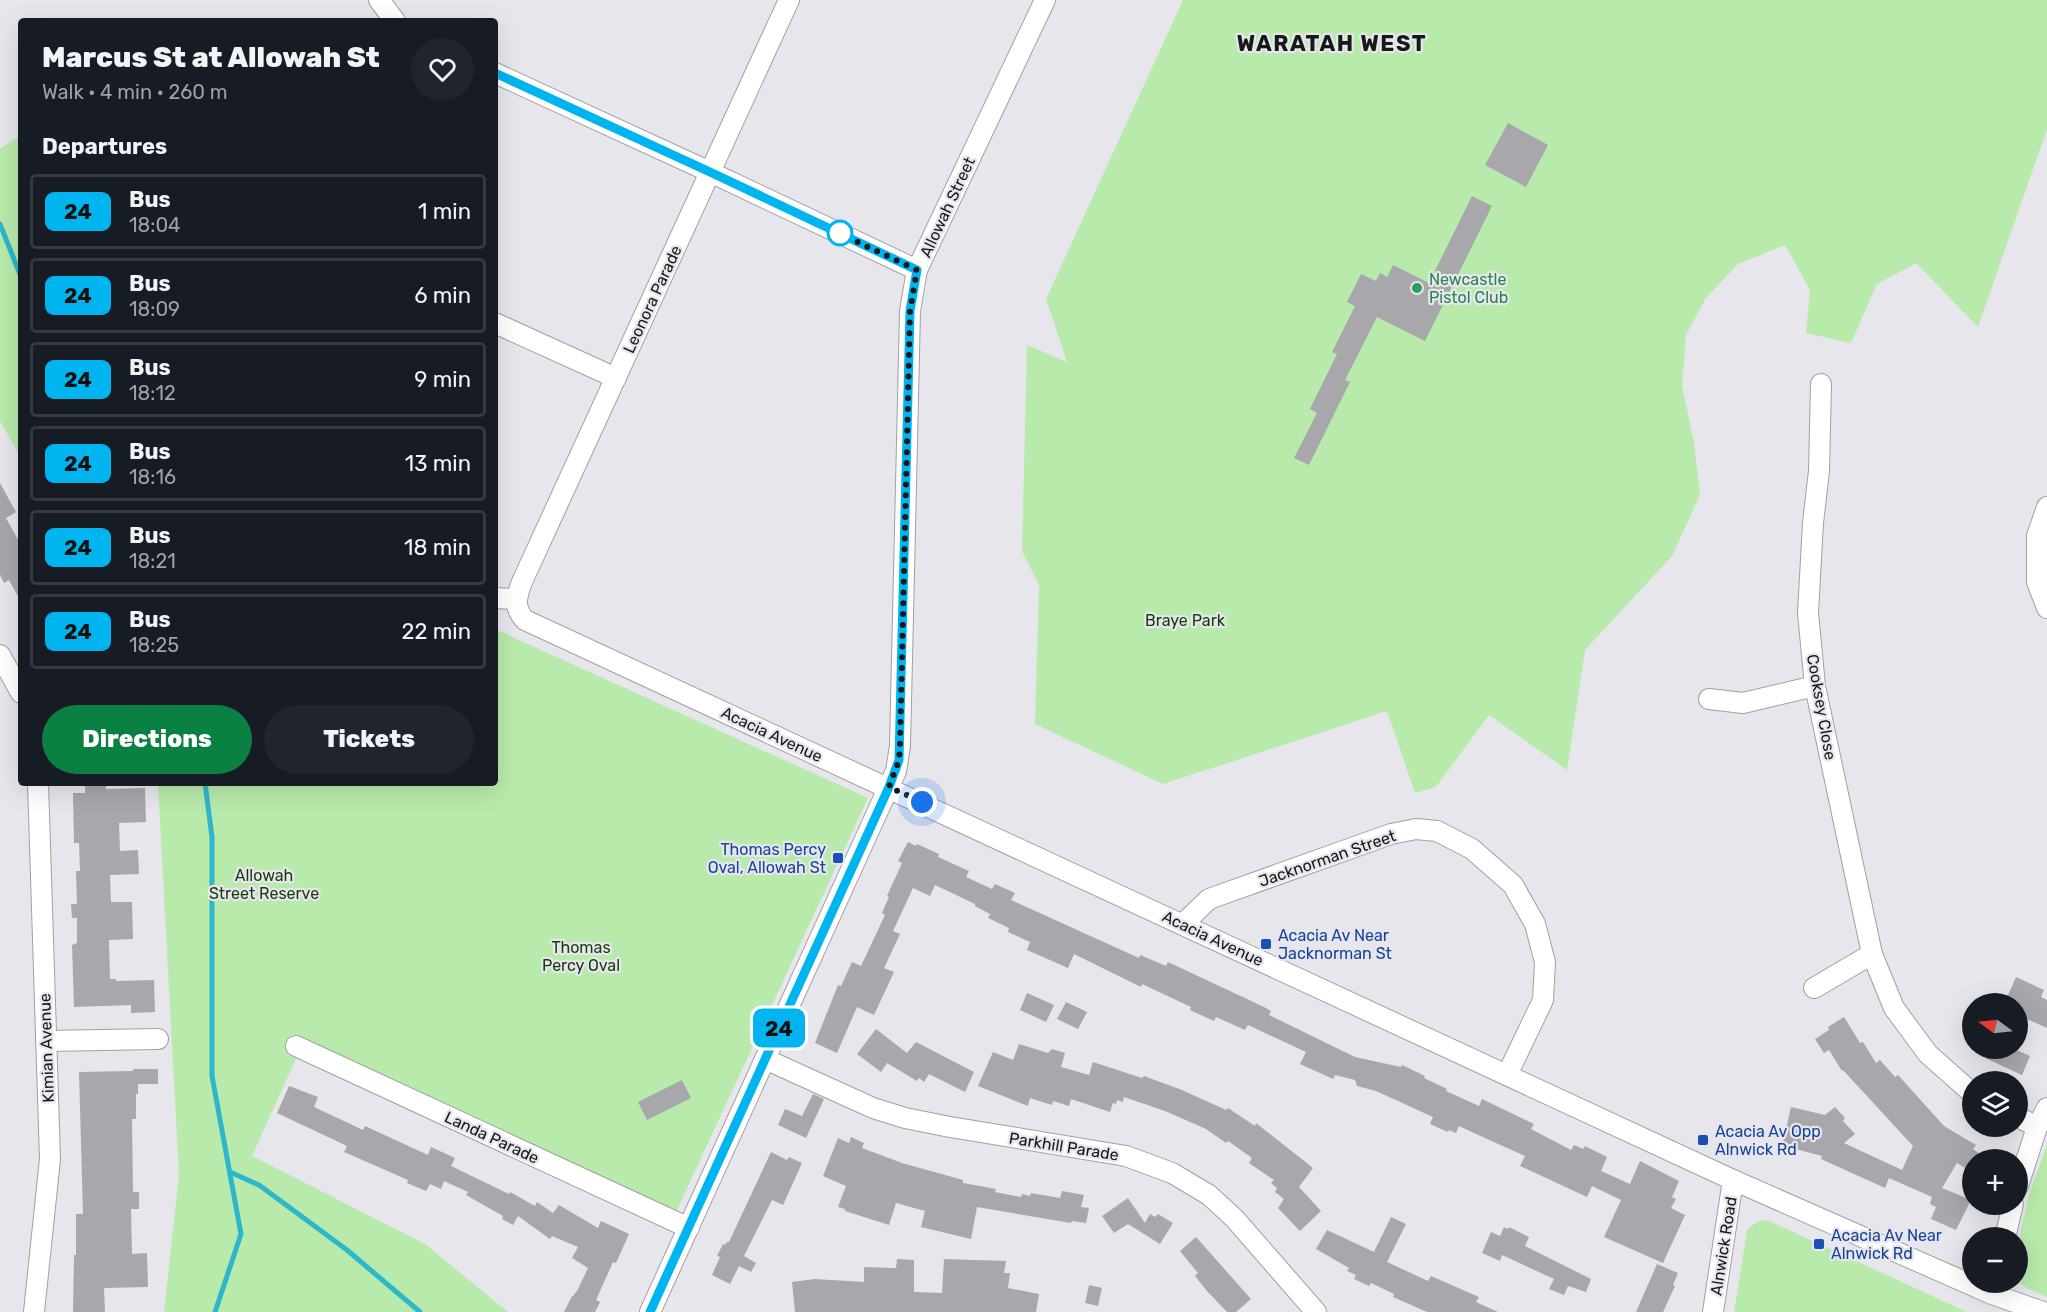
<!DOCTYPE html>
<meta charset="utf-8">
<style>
:root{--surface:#171b24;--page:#20242c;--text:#f1f3f6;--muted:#9ea1a6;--line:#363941;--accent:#0b8043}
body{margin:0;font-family:Rubik,sans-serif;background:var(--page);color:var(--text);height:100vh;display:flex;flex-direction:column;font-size:22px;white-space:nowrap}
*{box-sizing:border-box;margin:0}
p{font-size:20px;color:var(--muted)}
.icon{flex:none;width:33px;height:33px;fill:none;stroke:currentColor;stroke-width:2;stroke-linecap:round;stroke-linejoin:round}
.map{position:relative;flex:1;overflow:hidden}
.panel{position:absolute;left:18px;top:18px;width:480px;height:768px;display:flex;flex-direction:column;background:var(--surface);border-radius:6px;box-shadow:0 6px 24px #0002}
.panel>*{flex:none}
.badge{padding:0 12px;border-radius:9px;font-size:21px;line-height:39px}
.needle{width:39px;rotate:285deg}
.buttons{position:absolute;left:1962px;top:993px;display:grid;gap:12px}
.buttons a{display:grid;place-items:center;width:66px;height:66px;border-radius:50%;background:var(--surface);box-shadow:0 6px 24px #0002;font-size:30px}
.you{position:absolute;width:30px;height:30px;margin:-15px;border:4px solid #fff;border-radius:50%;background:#1a73e8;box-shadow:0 0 0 9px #1a73e833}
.map>.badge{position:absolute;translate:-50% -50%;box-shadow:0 0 0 3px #fff}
h2{padding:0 24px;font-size:22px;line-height:54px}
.round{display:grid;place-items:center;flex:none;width:63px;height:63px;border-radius:32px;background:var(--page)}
.summary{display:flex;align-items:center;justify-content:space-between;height:102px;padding:0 24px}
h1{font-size:28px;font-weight:800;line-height:45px}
.button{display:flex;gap:12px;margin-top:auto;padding:12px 24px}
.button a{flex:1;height:69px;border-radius:36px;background:var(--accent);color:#fff;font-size:24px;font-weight:800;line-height:69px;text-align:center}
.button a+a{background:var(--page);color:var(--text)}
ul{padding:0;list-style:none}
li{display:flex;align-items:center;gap:18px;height:75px;margin:0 12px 9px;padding:0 12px;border:3px solid var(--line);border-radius:6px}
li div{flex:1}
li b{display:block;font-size:22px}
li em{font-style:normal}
li .badge{min-width:66px;font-weight:700;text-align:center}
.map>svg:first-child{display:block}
.green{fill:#b8eaab}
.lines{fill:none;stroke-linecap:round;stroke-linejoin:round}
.stream{stroke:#2eb6ca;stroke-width:5}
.building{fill:#a7a7ac}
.minor-casing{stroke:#a0a0a5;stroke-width:22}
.minor{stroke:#fff;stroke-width:20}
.line-casing{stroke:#fff;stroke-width:14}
.line{stroke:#00b5ef;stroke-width:9}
.walk{stroke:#171819;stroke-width:6;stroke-dasharray:0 10.8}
.stop-dot{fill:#fff;stroke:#00b5ef;stroke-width:3}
.leisure-dot{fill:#2e9e5b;stroke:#e6e6ec;stroke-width:2}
.transit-dot{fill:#1a4fb4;stroke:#e6e6ec;stroke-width:2}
.labels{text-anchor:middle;stroke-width:4.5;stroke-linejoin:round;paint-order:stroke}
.street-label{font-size:16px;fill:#171819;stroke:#e6e6ec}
.leisure-label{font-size:16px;fill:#27864d;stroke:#e6e6ec;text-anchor:start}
.park-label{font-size:16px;fill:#163b0a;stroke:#e6e6ec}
.transit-label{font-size:16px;fill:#164399;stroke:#e6e6ec;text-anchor:start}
.district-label{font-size:22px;font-weight:bold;letter-spacing:1.5px;fill:#171819;stroke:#e6e6ec}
</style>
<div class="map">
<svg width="2047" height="1312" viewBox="0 0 2047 1312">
<rect width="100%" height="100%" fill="#e6e6ec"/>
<g class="green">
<polygon points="1183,0 2047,0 2047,129 1978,327 1916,263 1877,284 1851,343 1806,333 1810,290 1785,245 1738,264 1706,298 1686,335 1682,386 1694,442 1700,495 1672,556 1585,650 1567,770 1489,715 1436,787 1415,793 1387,711 1163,784 1035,724 1039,585 1022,551 1027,345 1067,362 1046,299"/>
<polygon points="21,135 21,458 0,421 0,149"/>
<polygon points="495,629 868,798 676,1212 304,1041 252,1156 425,1244 508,1312 164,1312 179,1175 158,783 495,783"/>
<polygon points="2047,1144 2047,1297 2028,1289 2018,1281 2018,1242 2030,1192"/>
<path d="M 1767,1220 L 1967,1312 L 1734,1312 L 1747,1231 C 1753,1223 1757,1221 1767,1220 Z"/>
</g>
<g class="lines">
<g class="stream">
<polyline points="0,224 21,277"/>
<polyline points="205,783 212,837 212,1076 241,1234 215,1312"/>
<polyline points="230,1172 259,1185 347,1250 420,1312"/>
</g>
</g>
<g class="building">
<polygon points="1508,123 1548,145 1526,187 1485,165"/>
<polygon points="1472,196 1492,206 1425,341 1377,317 1345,380 1350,382 1309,465 1294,458 1317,413 1310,409 1337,354 1332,352 1355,306 1347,302 1361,274 1376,281 1380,273 1387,277 1393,265 1429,283"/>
<polygon points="0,483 16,512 6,518 21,545 21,602 9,580 4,583 0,575"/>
<polygon points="85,783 106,783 106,789 145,788 146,822 119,823 120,851 138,850 139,874 110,875 111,902 132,902 133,939 109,940 110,979 116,979 116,981 154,980 155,1012 131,1013 131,1005 74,1007 72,945 77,943 77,918 72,918 71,904 77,904 76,871 80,871 79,843 74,843 73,793 85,793"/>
<polygon points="908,842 916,846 917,844 939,854 938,857 969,871 966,877 992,889 995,884 1015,893 1011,900 1139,958 1140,955 1166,966 1168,962 1264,1007 1271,1011 1269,1015 1355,1057 1401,1067 1402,1065 1425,1076 1424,1078 1447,1089 1446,1091 1479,1106 1482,1099 1534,1124 1531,1129 1571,1150 1574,1145 1583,1149 1585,1146 1607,1157 1601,1171 1630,1184 1640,1161 1679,1181 1672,1197 1676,1199 1671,1208 1685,1215 1663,1263 1604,1237 1621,1200 1592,1186 1587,1197 1520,1166 1525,1156 1487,1139 1459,1126 1456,1133 1449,1130 1448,1132 1430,1124 1433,1117 1376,1091 1357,1086 1355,1080 1335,1075 1333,1079 1300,1064 1306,1052 1248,1025 1245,1030 1216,1017 1214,1021 1190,1010 1191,1007 1142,984 1141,987 1074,954 1068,968 1027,950 1030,942 1008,932 1009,928 988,918 990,914 975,906 975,904 935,885 930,896 913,888 893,931 900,934 884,968 894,972 874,1015 857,1007 837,1053 815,1043 838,985 841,986 852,962 861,966 885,915 882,913 889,897 887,896 902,863 898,861"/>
<polygon points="2016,977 2044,990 2041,997 2047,1000 2047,1028 2018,1015 2018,1004 2006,1000"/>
<polygon points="1027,993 1054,1005 1046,1022 1020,1010"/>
<polygon points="1066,1002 1087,1012 1078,1029 1057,1019"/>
<polygon points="1844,1017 1860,1043 1863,1042 1876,1063 1880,1060 1895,1077 1898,1075 1944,1126 1976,1145 1973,1149 1989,1160 1972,1160 1972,1172 1957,1163 1942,1188 1971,1200 1956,1230 1931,1219 1936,1207 1930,1204 1932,1197 1889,1178 1885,1188 1821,1159 1822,1156 1788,1147 1789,1144 1783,1142 1791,1107 1825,1115 1835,1107 1845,1118 1843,1121 1855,1134 1844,1143 1902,1170 1913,1146 1843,1070 1842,1071 1829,1050 1824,1053 1815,1039 1829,1030 1828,1027"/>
<polygon points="876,1029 907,1053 916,1042 974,1072 965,1092 929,1074 924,1082 919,1078 917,1081 887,1063 881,1072 857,1054"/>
<polygon points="1019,1044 1048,1053 1052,1049 1065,1053 1061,1067 1089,1075 1093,1062 1142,1078 1144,1076 1182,1090 1226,1110 1228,1108 1255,1126 1256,1123 1313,1168 1299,1187 1321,1211 1300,1231 1278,1208 1284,1199 1275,1192 1277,1188 1271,1183 1274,1180 1249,1163 1252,1158 1228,1141 1226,1143 1206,1129 1165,1111 1124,1097 1123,1102 1117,1100 1116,1104 1113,1103 1110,1112 1071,1099 1069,1106 1053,1101 1052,1105 1030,1098 1028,1106 978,1086 993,1052 1013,1060"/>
<polygon points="1989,1048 2012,1048 2030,1056 2022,1075 1985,1058"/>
<polygon points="133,1069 158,1069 158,1084 138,1084 138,1094 136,1094 136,1119 132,1119 133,1192 139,1192 139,1209 131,1209 132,1254 147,1253 148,1287 104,1288 105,1312 73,1312 74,1255 76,1255 76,1214 83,1214 79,1072 133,1071"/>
<polygon points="682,1080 691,1098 647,1120 638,1102"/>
<polygon points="289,1086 318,1097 314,1107 363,1130 365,1126 428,1155 431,1147 455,1158 451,1166 509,1194 510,1192 535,1206 537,1202 553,1213 559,1205 598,1228 601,1221 629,1234 616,1263 613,1262 596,1300 600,1302 595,1312 564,1312 572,1296 573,1296 577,1291 588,1268 572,1258 578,1247 552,1236 550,1239 518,1216 513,1225 502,1219 503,1216 466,1195 468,1192 444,1181 441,1189 430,1184 426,1191 407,1183 408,1180 344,1152 347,1146 277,1113"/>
<polygon points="813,1094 824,1099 806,1138 778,1125 785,1109 802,1116"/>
<polygon points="851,1137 864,1143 862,1148 902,1163 963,1180 963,1183 996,1189 995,1192 1021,1197 1022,1194 1030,1196 1031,1193 1060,1198 1062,1191 1084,1195 1081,1207 1089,1208 1086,1223 1072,1221 1071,1223 977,1207 971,1239 921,1227 925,1211 896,1203 889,1225 845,1211 845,1209 838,1207 846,1186 823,1176 838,1138 849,1143"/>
<polygon points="771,1152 787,1160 789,1157 802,1163 783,1205 772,1200 744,1256 756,1263 751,1272 739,1266 730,1284 712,1275 720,1257 717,1256 723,1244 725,1245 727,1242 729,1242"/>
<polygon points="1128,1198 1145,1223 1150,1214 1155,1217 1158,1214 1173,1223 1160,1244 1128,1224 1114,1233 1102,1216"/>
<polygon points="1391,1217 1406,1224 1387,1262 1428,1281 1431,1276 1479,1297 1476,1302 1498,1312 1427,1312 1393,1297 1394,1294 1371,1283 1369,1286 1354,1279 1356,1275 1347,1271 1349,1268 1316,1249 1327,1230 1374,1252"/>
<polygon points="1504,1227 1508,1229 1509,1227 1529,1237 1525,1246 1591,1279 1586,1292 1568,1286 1564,1295 1549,1289 1554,1279 1502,1255 1500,1261 1482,1253 1491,1232 1500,1236"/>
<polygon points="1196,1237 1251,1299 1236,1312 1227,1312 1207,1291 1195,1276 1198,1273 1180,1251"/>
<polygon points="897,1259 914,1260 914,1292 942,1293 944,1259 1006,1261 1004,1273 1010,1273 1008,1288 1039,1294 1036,1312 795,1312 792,1282 815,1279 864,1282 864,1267 896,1268"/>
<polygon points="1657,1264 1678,1273 1673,1285 1675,1286 1663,1312 1636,1312"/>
<polygon points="1089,1285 1102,1288 1098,1306 1085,1303"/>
</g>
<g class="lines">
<g class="minor-casing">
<g id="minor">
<polyline points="379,0 395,21"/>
<path d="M 789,0 L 521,584 C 516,599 514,608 525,620 L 1733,1180 L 1992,1294 L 2043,1312"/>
<polyline points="495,73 710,172 917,270"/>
<polyline points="495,323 616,378"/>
<polyline points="1821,384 1819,471 1813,523 1808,613 1815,686 1872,954 1894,1008 1928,1054 1972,1093"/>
<polyline points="2047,507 2037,536 2037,582 2047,608"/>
<polyline points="495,598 516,599"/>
<polyline points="0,655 21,693"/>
<polyline points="1709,699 1743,703 1815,686"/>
<polyline points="1183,924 1209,899 1391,834 1416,829 1437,831 1472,849 1513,885 1535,924 1545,962 1543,1000 1507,1075"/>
<polyline points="1814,988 1872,954"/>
<polyline points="46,1041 158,1039"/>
<polyline points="296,1046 689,1228"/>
<polyline points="765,1059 873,1108 905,1118 950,1127 1126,1156 1172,1173 1209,1195 1234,1218 1316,1312"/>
<polyline points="2018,1117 2037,1127"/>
<polyline points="2018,1186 2037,1127 2047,1108"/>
<polyline points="2005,1238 2013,1204"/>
<polyline points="34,1312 50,1159 38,783"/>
<polyline points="650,1312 896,771 900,746 910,311 917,270 1045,0"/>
<polyline points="1713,1312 1733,1180"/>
</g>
</g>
<use href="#minor" class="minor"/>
</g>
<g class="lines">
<g class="line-casing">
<polyline id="line" points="495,73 710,172 917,270 910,311 899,760 889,787 650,1312"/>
</g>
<use href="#line" class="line"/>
<polyline class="walk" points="840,233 834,231 917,270 910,311 900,746 899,760 889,787 922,802"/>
</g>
<circle class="stop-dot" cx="840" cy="233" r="12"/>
<circle class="leisure-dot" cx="1417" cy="288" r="6"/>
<g class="transit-dot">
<rect x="832" y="852" width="12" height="12" rx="3"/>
<rect x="1260" y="938" width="12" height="12" rx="3"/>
<rect x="1697" y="1134" width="12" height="12" rx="3"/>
<rect x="1813" y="1238" width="12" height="12" rx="3"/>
</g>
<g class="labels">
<g class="street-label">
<text transform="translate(947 207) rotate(-65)" y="6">Allowah Street</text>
<text transform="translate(652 299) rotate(-65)" y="6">Leonora Parade</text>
<text transform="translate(1822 707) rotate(80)" y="6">Cooksey Close</text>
<text transform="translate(772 734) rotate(25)" y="6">Acacia Avenue</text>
<text transform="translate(1327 858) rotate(-19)" y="6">Jacknorman Street</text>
<text transform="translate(1213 938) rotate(25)" y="6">Acacia Avenue</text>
<text transform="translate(46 1048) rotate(-92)" y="6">Kimian Avenue</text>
<text transform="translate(492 1137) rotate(25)" y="6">Landa Parade</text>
<text transform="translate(1064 1146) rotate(9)" y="6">Parkhill Parade</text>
<text transform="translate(1723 1246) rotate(-81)" y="6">Alnwick Road</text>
</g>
<g class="leisure-label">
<text x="1429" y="285">Newcastle<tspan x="1429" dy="18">Pistol Club</tspan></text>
</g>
<g class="park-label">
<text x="1185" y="626">Braye Park</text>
<text x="264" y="881">Allowah<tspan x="264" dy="18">Street Reserve</tspan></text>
<text x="581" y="953">Thomas<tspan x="581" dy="18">Percy Oval</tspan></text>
</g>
<g class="transit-label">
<text x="826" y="855" text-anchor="end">Thomas Percy<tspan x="826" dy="18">Oval, Allowah St</tspan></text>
<text x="1278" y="941">Acacia Av Near<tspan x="1278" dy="18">Jacknorman St</tspan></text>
<text x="1715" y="1137">Acacia Av Opp<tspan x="1715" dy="18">Alnwick Rd</tspan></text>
<text x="1831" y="1241">Acacia Av Near<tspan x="1831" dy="18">Alnwick Rd</tspan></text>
</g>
<g class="district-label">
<text x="1332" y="51">WARATAH WEST</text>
</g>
</g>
</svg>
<div class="buttons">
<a><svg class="needle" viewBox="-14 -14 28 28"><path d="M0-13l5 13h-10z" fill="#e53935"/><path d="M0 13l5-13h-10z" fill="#9ea1a6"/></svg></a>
<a><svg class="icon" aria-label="layers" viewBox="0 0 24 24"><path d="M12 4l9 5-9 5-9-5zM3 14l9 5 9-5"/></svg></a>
<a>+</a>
<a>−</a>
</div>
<div class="you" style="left:922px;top:802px"></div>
<b class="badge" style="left:779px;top:1028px;background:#00b5ef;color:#111">24</b>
<section class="panel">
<div class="summary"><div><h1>Marcus St at Allowah St</h1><p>Walk · 4 min · 260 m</p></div><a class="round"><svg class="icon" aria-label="heart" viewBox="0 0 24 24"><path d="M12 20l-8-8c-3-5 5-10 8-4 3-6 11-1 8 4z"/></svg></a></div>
<h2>Departures</h2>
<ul>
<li><span class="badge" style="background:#00b5ef;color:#111">24</span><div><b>Bus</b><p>18:04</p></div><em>1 min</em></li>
<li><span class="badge" style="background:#00b5ef;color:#111">24</span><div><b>Bus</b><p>18:09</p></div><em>6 min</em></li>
<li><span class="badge" style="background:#00b5ef;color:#111">24</span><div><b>Bus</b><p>18:12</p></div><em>9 min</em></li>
<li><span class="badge" style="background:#00b5ef;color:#111">24</span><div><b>Bus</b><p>18:16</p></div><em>13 min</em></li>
<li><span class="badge" style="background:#00b5ef;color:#111">24</span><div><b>Bus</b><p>18:21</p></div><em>18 min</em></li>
<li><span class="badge" style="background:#00b5ef;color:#111">24</span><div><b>Bus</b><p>18:25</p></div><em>22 min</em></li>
</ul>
<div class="button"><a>Directions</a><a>Tickets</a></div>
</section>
</div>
